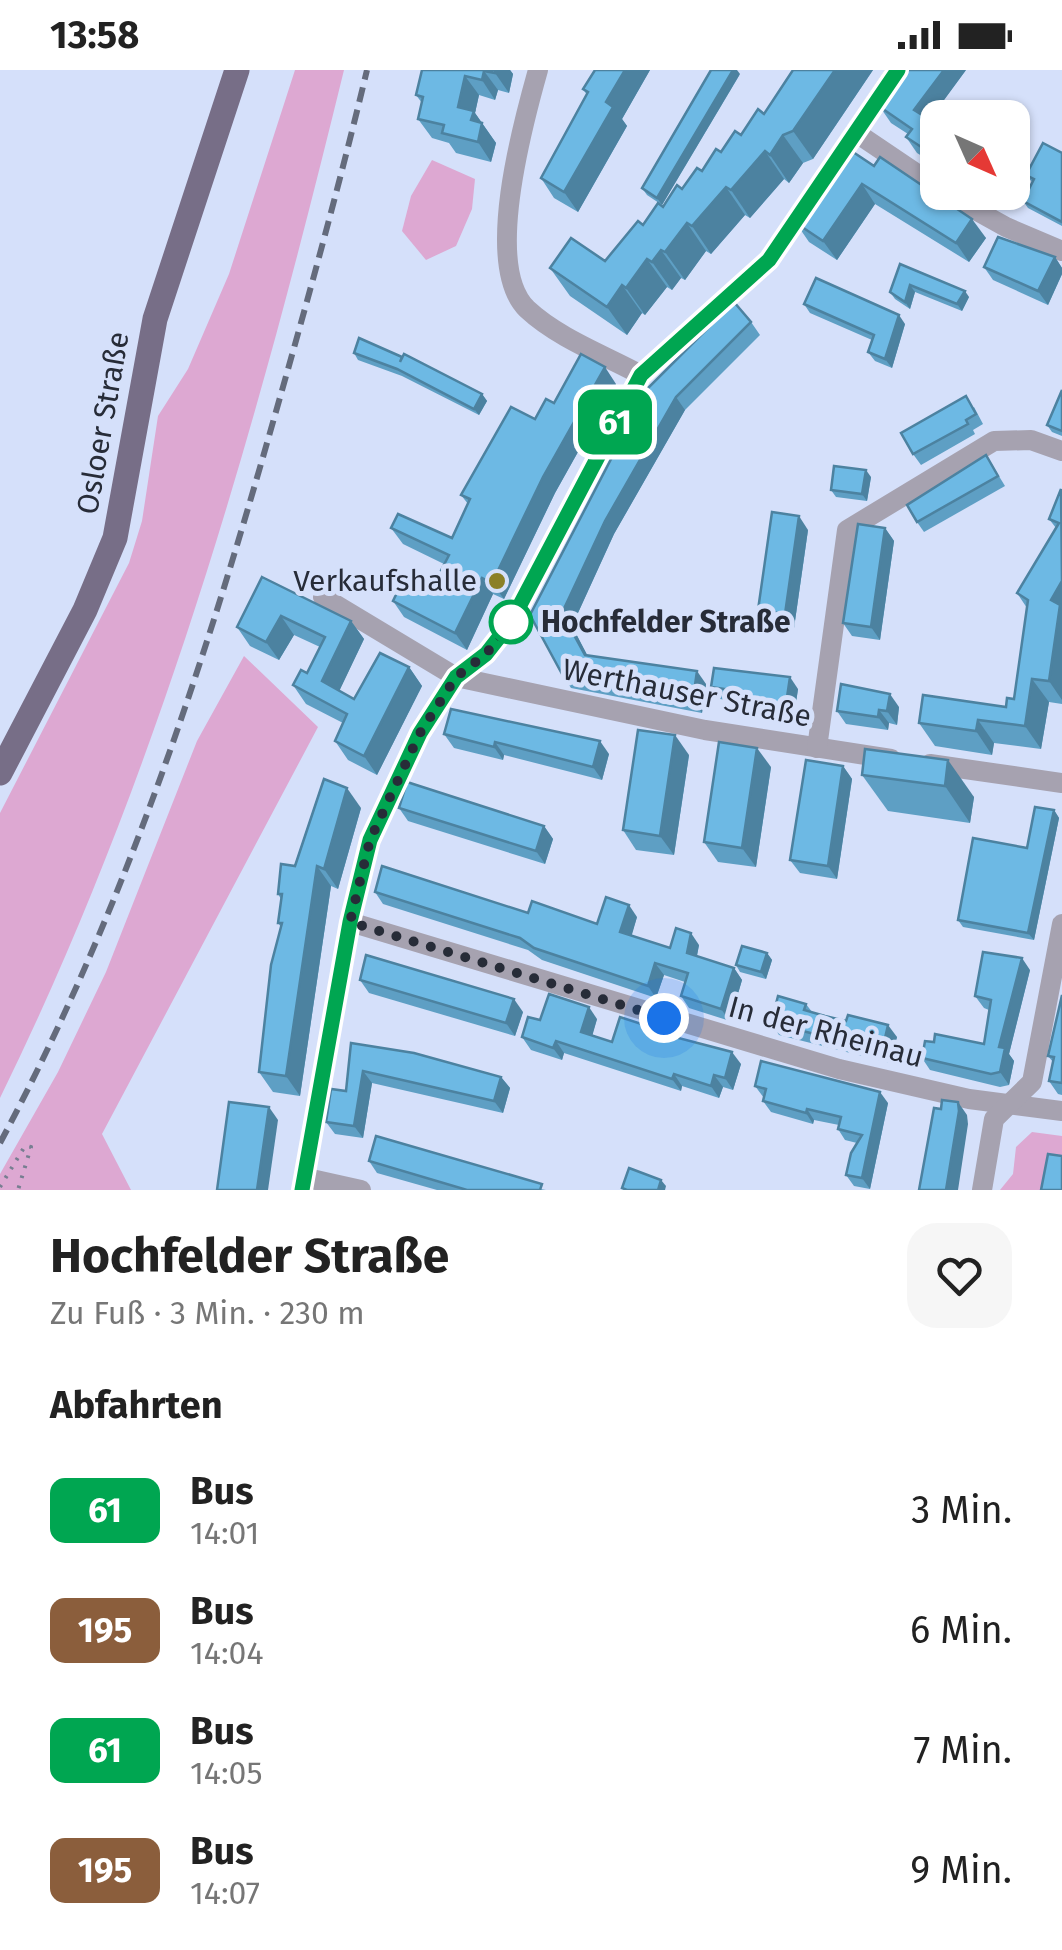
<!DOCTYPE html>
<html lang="de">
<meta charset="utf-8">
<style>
:root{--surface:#fff;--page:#f6f6f6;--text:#222;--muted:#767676}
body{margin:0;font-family:"Fira Sans",sans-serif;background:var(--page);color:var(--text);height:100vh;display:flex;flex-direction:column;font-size:38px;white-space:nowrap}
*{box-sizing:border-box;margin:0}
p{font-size:32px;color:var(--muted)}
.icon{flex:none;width:55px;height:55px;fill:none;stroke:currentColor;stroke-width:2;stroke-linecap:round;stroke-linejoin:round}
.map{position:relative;height:1120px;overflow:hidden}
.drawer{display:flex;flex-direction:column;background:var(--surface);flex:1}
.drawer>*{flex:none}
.badge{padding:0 20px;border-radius:15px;font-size:35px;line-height:65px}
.needle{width:65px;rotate:135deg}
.tools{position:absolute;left:920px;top:30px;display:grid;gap:20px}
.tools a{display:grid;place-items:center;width:110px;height:110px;border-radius:20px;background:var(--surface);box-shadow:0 2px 8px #0004;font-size:50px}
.you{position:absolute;width:50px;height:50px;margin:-25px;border:8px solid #fff;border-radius:50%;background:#1a73e8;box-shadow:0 0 0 15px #1a73e833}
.map>.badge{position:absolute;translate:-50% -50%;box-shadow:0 0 0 5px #fff}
h2{padding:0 50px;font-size:38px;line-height:90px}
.round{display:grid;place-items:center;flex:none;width:105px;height:105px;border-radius:30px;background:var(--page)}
.head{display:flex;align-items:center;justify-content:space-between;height:170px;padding:0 50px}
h1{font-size:48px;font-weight:700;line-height:75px}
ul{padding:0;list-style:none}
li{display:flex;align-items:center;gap:30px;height:120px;padding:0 50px}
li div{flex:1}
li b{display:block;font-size:38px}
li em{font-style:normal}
li .badge{min-width:110px;font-weight:700;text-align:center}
.status{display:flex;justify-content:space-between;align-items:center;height:70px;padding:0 50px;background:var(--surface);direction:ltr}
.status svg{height:28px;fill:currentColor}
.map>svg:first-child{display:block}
.green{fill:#dda8d2}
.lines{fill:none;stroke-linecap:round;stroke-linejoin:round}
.path{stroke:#777e91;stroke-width:4;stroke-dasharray:2.5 8;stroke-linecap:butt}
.minor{stroke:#a6a2b0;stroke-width:20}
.major{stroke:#776e87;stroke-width:25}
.rail{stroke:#646b7c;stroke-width:6;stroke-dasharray:15 8;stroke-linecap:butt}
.wall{fill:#5e9fc4}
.shaded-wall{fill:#4c82a0}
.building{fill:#6db9e4;stroke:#4c82a0;stroke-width:2.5}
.line-casing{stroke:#fff;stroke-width:22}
.line{stroke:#00a651;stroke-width:15}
.walk{stroke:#272c38;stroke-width:10;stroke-dasharray:0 18}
.poi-dot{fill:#8b8027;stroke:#d5e0fa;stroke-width:4}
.stop-dot{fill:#fff;stroke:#00a651;stroke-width:5}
.labels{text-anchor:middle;stroke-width:10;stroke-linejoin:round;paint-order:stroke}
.street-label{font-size:30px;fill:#272c38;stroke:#d5e0fa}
.poi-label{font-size:30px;fill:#272c38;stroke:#d5e0fa;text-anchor:end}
.stop-label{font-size:30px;font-weight:bold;fill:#272c38;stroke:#d5e0fa;text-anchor:start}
</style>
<div class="status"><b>13:58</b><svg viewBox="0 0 49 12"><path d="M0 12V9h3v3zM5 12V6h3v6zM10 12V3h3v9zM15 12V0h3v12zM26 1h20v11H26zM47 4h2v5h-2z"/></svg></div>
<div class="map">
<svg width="1062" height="1120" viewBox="0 0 1062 1120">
<rect width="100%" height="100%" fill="#d5e0fa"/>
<g class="green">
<path d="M 295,0 L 344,0 C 258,352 160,702 0,1028 L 0,743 L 129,493 L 142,451 L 158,346 L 188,299 L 229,204 Z"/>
<polygon points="432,90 475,109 472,139 456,176 426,190 402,161 411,126"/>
<polygon points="244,586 318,657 102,1064 131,1120 0,1120 0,1104 58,1002 106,902 197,671"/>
<polygon points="1032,1062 1062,1066 1062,1091 1045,1120 1000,1120 1013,1104 1016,1077"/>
</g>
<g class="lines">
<polyline class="path" points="0,1117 25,1076 31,1077 18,1120"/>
<g class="minor">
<path d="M 538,0 C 523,53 483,196 527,239 C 558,268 604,285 641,305"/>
<polyline points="855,62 938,118"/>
<polyline points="943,122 1006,157 1062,181"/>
<polyline points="323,527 456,607 705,660 891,689"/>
<polyline points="817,678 847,460 994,371 1031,370 1062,381"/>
<polyline points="930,694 1062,713"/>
<polyline points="350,852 839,999 969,1029 1062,1041"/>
<polyline points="307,1108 361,1120"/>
<polyline points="302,1120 350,852 370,770 420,663 456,607 486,584 511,552 641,305 769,190 897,0"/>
<polyline points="982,1120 994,1049 1032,1012 1062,854"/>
</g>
<polyline class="major" points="0,703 85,540 115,468 155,249 237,0"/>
<path class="rail" d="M 0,1073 C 121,847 201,605 271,359 C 305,240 338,121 367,0"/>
</g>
<g class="wall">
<polygon points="422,0 510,0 513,4 509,23 498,20 495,30 479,25 475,43 496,73 491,92 456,83 449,73 432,68 418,49 422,33 416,25"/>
<polygon points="595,0 650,0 622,49 627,56 578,142 554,128 541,108 587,25 583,19"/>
<polygon points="793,0 873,0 813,89 803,93 789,113 784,109 750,148 745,145 711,184 706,181 685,210 681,208 672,220 667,217 645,245 642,243 627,265 570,226 550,198 605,191 764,44"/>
<polygon points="966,0 929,50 938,55 938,96 917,83 906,67 908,64 891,53 880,37"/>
<polygon points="740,4 662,135 647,125 642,118"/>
<polygon points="847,78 986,168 969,192 875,134 837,190 809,172 796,153"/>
<polygon points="1062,83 1062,156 1028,138 1023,131 1032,112 1026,105"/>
<polygon points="1012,102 1022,115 1012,129 1004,135 985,122 1012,122"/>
<polygon points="1055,187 1062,198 1062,204 1048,235 993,210 984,197"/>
<polygon points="900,194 969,227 962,241 915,222 910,239 895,229 890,222"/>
<polygon points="804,234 905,254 892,298 875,291 868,282 872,270 810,243"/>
<polygon points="751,252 760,265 685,340 614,464 572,556 587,585 706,614 702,643 571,618 562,604 530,545 648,318"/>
<polygon points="354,283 482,324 487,331 479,345 402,306 358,290"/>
<polygon points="616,314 555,423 504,529 493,524 467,580 404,547 393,531 432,518 444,494 403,474 391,458 452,468 468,434 461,425 535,349 554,333"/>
<polygon points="1062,320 1062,366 1052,362 1047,355"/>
<polygon points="974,337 983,354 973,360 975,364 921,395 913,384"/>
<polygon points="986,385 1005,416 924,462 917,452"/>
<polygon points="871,407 867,431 836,427 831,420"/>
<polygon points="1062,419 1062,634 1049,632 1041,679 994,673 992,685 935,676 919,653 1006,637 1014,629 1027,538 1017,523 1056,458 1049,449"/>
<polygon points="885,458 894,471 880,570 852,566 843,553"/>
<polygon points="808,460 794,558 767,554 758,540"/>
<polygon points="262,507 351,551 364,569 339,621 354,629 409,597 422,616 377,705 348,690 335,671 343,653 306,634 293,615 307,603 320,577 294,565 279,590 250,576 237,557"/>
<polygon points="711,617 798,619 794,646 752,641 747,633 720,629"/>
<polygon points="899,637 897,655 889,653 888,660 846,654 837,641"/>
<polygon points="444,664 609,684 602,710 504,685 503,690 454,678"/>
<polygon points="865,679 974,727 970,753 888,741 862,705"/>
<polygon points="689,685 674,785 636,780 623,760"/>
<polygon points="843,696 852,709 837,809 800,803 790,790"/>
<polygon points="771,697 756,797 718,792 704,772"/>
<polygon points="361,738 338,819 331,816 300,1026 273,1022 259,1002 281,857 278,853 281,829 278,824 295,796"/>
<polygon points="399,738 544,756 553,769 545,794 408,751"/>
<polygon points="1054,740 1059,748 1034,870 963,857 958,850 1027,778"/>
<polygon points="375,822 597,854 637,847 631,866 670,878 699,875 697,886 734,898 742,910 730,951 689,938 681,926 685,912 664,905 656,928 542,890 528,880 383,834"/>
<polygon points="767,883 772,890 766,909 740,902 736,895"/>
<polygon points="1030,900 1009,984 1014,991 1009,1015 1000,1017 930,1000 922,988 934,972 984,974 989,940 984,938 975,926"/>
<polygon points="360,910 523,942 515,966 369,923"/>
<polygon points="1062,925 1062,1025 1058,1024 1049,1011 1053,992 1048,986"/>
<polygon points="806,934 812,942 897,967 890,993 779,965 771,953"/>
<polygon points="597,949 592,965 612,972 660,960 663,965 741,994 733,1020 723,1017 719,1028 682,1016 681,1021 564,983 562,990 531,980 522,967 540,950"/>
<polygon points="351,973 501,1007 510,1018 503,1043 372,1013 363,1068 335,1064 326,1052 346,1021"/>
<polygon points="755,1016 888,1033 870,1119 854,1116 846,1105 857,1073 845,1070 838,1059 839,1055 814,1050 813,1054 771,1042 763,1031 764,1028"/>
<polygon points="369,1091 546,1120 437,1120 377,1103"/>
</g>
<g class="shaded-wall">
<polygon points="496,0 510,0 513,4 509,23 495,3"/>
<polygon points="625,0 650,0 622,49 627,56 578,142 564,122 606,32"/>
<polygon points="733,0 737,0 740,4 662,135 657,128"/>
<polygon points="835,0 873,0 813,89 793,61"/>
<polygon points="944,0 966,0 925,56 914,40"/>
<polygon points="484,1 498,20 495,30 482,10"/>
<polygon points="465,6 479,25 475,43 496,73 491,92 478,72 458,37"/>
<polygon points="783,65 803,93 789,113 770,85"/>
<polygon points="765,81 784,109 750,148 731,120"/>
<polygon points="1012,102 1022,115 1012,129 1007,122 1012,122"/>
<polygon points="862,114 875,134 837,190 823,171"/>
<polygon points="726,117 745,145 711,184 692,156"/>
<polygon points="972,149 986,168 969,192 956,173"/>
<polygon points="687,153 706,181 685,210 665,182"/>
<polygon points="661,180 681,208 672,220 652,192"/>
<polygon points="1055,187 1062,198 1062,204 1048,235 1038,221"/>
<polygon points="647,189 667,217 645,245 626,218"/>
<polygon points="622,215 642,243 627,265 607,237"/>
<polygon points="910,215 915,222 910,239 905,232"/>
<polygon points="965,221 969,227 962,241 957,234"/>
<polygon points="899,245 905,254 892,298 885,289"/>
<polygon points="605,297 616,314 555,423 504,529 492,513 543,407"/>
<polygon points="482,324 487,331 479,345 474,339"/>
<polygon points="676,327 685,340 614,464 572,556 594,598 585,585 562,543 605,451"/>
<polygon points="866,400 871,407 867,431 862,424"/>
<polygon points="799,446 808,460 794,558 785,544"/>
<polygon points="885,458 894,471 880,570 871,557"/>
<polygon points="482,508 493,524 467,580 455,563"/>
<polygon points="1062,511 1062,630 1049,611 1051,530"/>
<polygon points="281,546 294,565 279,590 266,572"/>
<polygon points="351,551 364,569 335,630 322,611"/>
<polygon points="409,597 422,616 377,705 364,686"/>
<polygon points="697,601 706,614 702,643 693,629"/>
<polygon points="790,607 798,619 794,646 786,634"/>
<polygon points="1032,609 1049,632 1041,679 1025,656"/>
<polygon points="890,624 899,637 897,655 887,641"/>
<polygon points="879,640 889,653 888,660 878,647"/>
<polygon points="978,650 994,673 992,685 976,661"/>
<polygon points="675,665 689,685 674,785 660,766"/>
<polygon points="600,671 609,684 602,710 593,697"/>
<polygon points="495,672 504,685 503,690 494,677"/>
<polygon points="757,678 771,697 756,797 742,778"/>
<polygon points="948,690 974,727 970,753 945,716"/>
<polygon points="843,696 852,709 837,809 828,796"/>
<polygon points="347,718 361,738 338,819 324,799"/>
<polygon points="1054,740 1059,748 1034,870 1028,863"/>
<polygon points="544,756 553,769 545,794 536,781"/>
<polygon points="317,796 331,816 300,1026 286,1006"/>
<polygon points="629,835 637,847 629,875 620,862"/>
<polygon points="691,863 699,875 695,895 687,883"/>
<polygon points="767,883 772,890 766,909 761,902"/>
<polygon points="1022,888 1030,900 1009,984 1014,991 1009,1015 1000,1002 999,977"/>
<polygon points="655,893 664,905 656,928 648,916"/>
<polygon points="734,898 742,910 730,951 721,939"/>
<polygon points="514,929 523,942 515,966 506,953"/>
<polygon points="589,937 597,949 590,974 581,962"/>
<polygon points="888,955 897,967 890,993 882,981"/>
<polygon points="556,971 564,983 562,990 553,978"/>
<polygon points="732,982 741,994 733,1020 725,1008"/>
<polygon points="363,1001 372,1013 363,1068 354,1056"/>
<polygon points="674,1004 682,1016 681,1021 672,1009"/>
<polygon points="714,1005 723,1017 719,1028 711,1016"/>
<polygon points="501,1007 510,1018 503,1043 494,1031"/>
<polygon points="880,1022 888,1033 870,1119 862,1108"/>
<polygon points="958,1032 967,1045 968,1054 958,1120 946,1120"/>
<polygon points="269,1037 278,1050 268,1120 257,1120"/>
<polygon points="807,1039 814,1050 813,1054 806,1043"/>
<polygon points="661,1110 666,1116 665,1120 658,1120"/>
</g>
<g class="building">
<polygon points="422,0 496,0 495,3 484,1 482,10 465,6 458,37 474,41 471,50 482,53 478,72 442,63 444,55 418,49 423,27 416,25"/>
<polygon points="595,0 625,0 606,32 613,37 564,122 541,108 588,22 583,19"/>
<polygon points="711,0 733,0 657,128 642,118"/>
<polygon points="793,0 835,0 793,61 783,65 770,85 765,81 731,120 726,117 692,156 687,153 665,182 661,180 652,192 647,189 626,218 622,215 607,237 550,198 571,168 605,191 638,151 643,155 658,133 663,137 677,115 682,119 697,98 702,101 716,79 721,82 735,61 741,65 758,39 764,44"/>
<polygon points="906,0 944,0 914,40 938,55 938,88 906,67 912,59 880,37"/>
<polygon points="1043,73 1062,83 1062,152 1023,131 1034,109 1026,105"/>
<polygon points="847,78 874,96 880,87 972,149 956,173 862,114 823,171 796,153"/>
<polygon points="998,167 1055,187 1038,221 984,197"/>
<polygon points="900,194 965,221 957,234 910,215 905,232 890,222"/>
<polygon points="816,208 899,245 885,289 868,282 874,265 804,234"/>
<polygon points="734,232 751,252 676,327 605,451 562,543 585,585 697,601 693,629 562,604 530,545 648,318"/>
<polygon points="359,268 402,287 400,292 404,284 482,324 474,339 397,299 354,283"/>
<polygon points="581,284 605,297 543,407 492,513 482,508 455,563 393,531 406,504 432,518 449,485 391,458 398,444 452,468 470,429 461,425 511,337 535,349 546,329 554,333"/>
<polygon points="1062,320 1062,361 1047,355"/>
<polygon points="966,326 976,344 966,350 968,354 913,384 901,363"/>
<polygon points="986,385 998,406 917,452 907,435"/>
<polygon points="834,396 866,400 862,424 831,420"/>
<polygon points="1061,419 1062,511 1051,530 1060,535 1049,611 1032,609 1025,656 978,650 976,661 919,653 923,625 1006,637 1007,628 1014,629 1028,530 1017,523 1059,453 1049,449"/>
<polygon points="772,442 799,446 785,544 758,540"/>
<polygon points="858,454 885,458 871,557 843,553"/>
<polygon points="262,507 351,551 322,611 354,629 380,583 409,597 364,686 335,671 347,644 293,615 301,600 307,603 325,567 281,546 266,572 237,557"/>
<polygon points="714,598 790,607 786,634 744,629 745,622 711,617"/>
<polygon points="841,614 890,624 887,641 879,640 878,647 837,641"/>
<polygon points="451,639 600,671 593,697 495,672 494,677 444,664"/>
<polygon points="638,660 675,665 660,766 623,760"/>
<polygon points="719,672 757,678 742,778 704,772"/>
<polygon points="865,679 948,690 945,716 862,705"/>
<polygon points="806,690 843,696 828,796 790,790"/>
<polygon points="324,709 347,718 324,799 317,796 286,1006 259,1002 271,895 282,853 278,853 282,824 278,824 281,794 295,796"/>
<polygon points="407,712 544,756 536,781 399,738"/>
<polygon points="1035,737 1054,740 1028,863 958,850 973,768 1027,778"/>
<polygon points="382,796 528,843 532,831 597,854 606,827 629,835 620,862 670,878 676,858 691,863 687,883 734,898 721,939 681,926 688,903 655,893 648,916 534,878 520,868 375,822"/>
<polygon points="742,876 767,883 761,902 736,895"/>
<polygon points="983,882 1022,888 999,977 1005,978 1000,1002 991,1004 922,988 925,971 934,972 935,964 984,974 991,930 975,926"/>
<polygon points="366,885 514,929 506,953 360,910"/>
<polygon points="549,924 589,937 581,962 612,972 620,947 660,960 659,963 732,982 725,1008 714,1005 711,1016 674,1004 672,1009 556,971 553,978 522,967 528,947 540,950"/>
<polygon points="1062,925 1062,1013 1049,1011 1054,987 1048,986"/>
<polygon points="778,926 806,934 804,940 825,946 846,951 848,945 888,955 882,981 771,953"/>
<polygon points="351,973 414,983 501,1007 494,1031 363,1001 354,1056 326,1052 331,1019 346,1021"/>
<polygon points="761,991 880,1022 862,1108 846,1105 851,1083 862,1065 838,1059 841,1047 807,1039 806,1043 763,1031 766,1019 755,1016"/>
<polygon points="942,1030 958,1032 959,1041 946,1120 919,1120 934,1038 941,1039"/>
<polygon points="229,1032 269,1037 257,1120 217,1120"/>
<polygon points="376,1066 542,1114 540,1120 467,1120 369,1091"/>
<polygon points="1048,1084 1062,1086 1062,1120 1041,1120"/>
<polygon points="629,1098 661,1110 658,1120 627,1120 622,1118"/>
</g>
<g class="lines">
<g class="line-casing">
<polyline id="line" points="302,1120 350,852 370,770 420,663 456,607 486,584 511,552 641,305 769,190 898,0"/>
</g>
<use href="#line" class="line"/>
<polyline class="walk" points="511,552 486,584 456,607 420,663 370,770 350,852 664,948"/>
</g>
<circle class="poi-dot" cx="497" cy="511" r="10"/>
<circle class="stop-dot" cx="511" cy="552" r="20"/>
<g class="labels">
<g class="street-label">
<text transform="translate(103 353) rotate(-80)" y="10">Osloer Straße</text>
<text transform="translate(687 623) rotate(11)" y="10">Werthauser Straße</text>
<text transform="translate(826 962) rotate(15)" y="10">In der Rheinau</text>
</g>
<g class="poi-label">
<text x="477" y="521">Verkaufshalle</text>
</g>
<g class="stop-label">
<text x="541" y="562">Hochfelder Straße</text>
</g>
</g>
</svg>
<div class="tools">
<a><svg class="needle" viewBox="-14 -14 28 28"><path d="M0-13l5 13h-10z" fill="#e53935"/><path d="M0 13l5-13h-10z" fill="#767676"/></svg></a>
</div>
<div class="you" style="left:664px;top:948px"></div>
<b class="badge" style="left:615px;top:352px;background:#00a651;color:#fff">61</b>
</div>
<section class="drawer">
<div class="head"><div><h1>Hochfelder Straße</h1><p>Zu Fuß · 3 Min. · 230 m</p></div><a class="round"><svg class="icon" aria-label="heart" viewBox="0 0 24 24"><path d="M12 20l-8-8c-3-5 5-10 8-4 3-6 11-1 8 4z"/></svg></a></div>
<h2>Abfahrten</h2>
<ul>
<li><span class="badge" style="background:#00a651;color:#fff">61</span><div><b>Bus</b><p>14:01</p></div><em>3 Min.</em></li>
<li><span class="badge" style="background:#8b5e3c;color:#fff">195</span><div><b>Bus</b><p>14:04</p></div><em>6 Min.</em></li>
<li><span class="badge" style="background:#00a651;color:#fff">61</span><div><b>Bus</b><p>14:05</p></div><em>7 Min.</em></li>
<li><span class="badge" style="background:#8b5e3c;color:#fff">195</span><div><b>Bus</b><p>14:07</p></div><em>9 Min.</em></li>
</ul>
</section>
